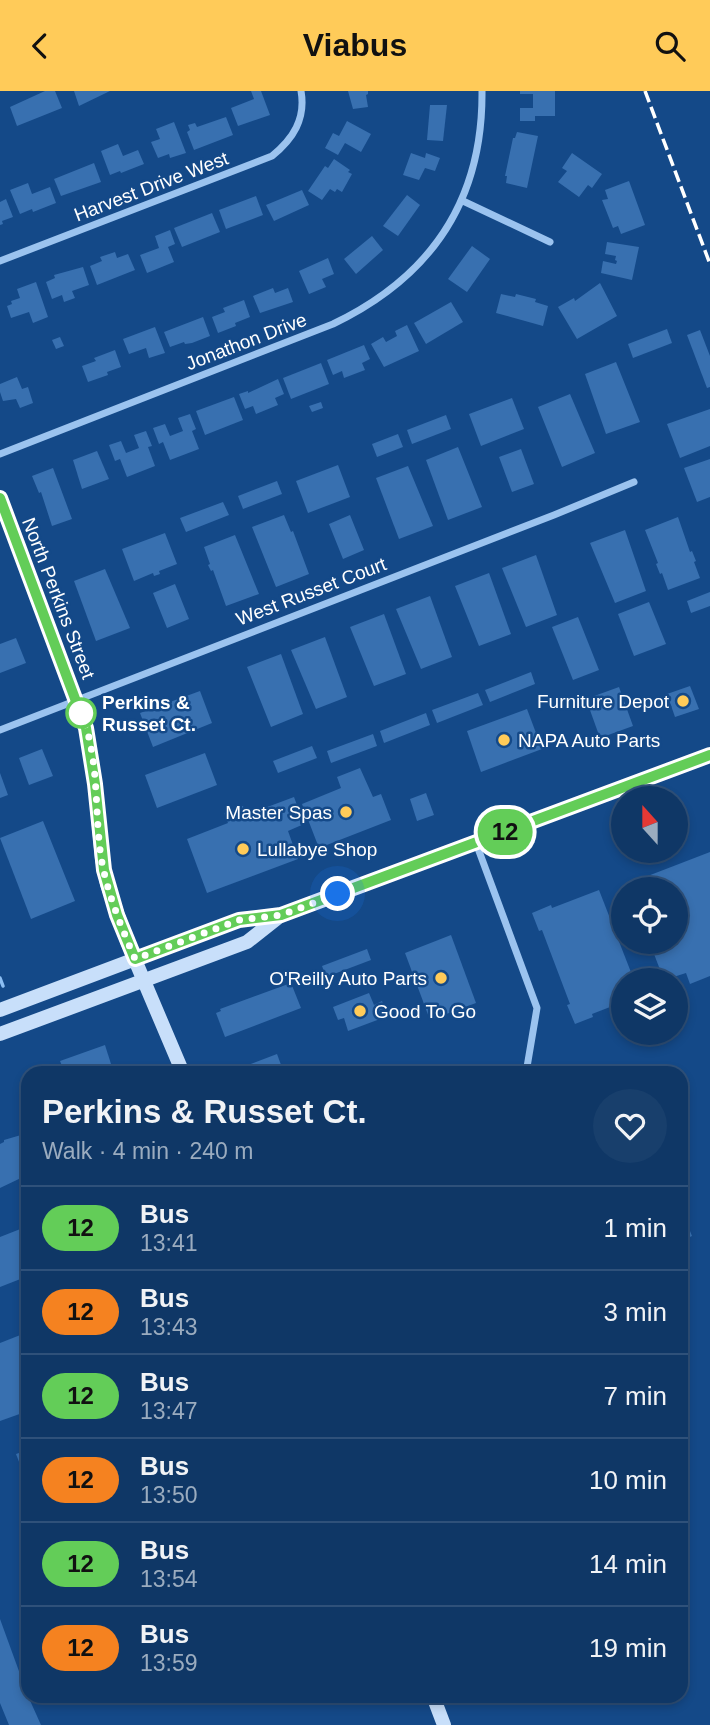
<!DOCTYPE html>
<meta charset="utf-8">
<style>
:root{--surface:#0f3766;--page:#183f6c;--text:#f1f3f6;--muted:#9bacbf;--line:#2f517a;--accent:#ffcb59}
body{margin:0;font-family:Arial,sans-serif;background:var(--page);color:var(--text);height:100vh;display:flex;flex-direction:column;font-size:26px;white-space:nowrap}
*{box-sizing:border-box;margin:0}
p{font-size:23px;color:var(--muted)}
.icon{flex:none;width:38px;height:38px;fill:none;stroke:currentColor;stroke-width:2;stroke-linecap:round;stroke-linejoin:round}
.map{position:relative;flex:1;overflow:hidden}
.side{position:absolute;left:21px;top:975px;width:667px;height:637px;display:flex;flex-direction:column;background:var(--surface);border-radius:21px;box-shadow:0 4px 10px #0003,0 0 0 2px var(--line)}
.side>*{flex:none}
.badge{padding:0 14px;border-radius:23px;font-size:24px;line-height:46px}
.needle{width:46px;rotate:339deg}
.tools{position:absolute;left:611px;top:695px;display:grid;gap:14px}
.tools a{display:grid;place-items:center;width:77px;height:77px;border-radius:50%;background:var(--surface);box-shadow:0 4px 10px #0003,0 0 0 2px var(--line);font-size:35px}
.you{position:absolute;width:35px;height:35px;margin:-18px;border:5px solid #fff;border-radius:50%;background:#1a73e8;box-shadow:0 0 0 10px #1a73e833}
.map>.badge{position:absolute;translate:-50% -50%;box-shadow:0 0 0 4px #fff}
.round{display:grid;place-items:center;flex:none;width:74px;height:74px;border-radius:37px;background:var(--page)}
.head{display:flex;align-items:center;justify-content:space-between;height:119px;padding:0 21px}
h1{font-size:33px;font-weight:600;line-height:52px}
ul{padding:0;list-style:none}
li{display:flex;align-items:center;gap:21px;height:84px;padding:0 21px;border-top:2px solid var(--line)}
li div{flex:1}
li b{display:block;font-size:26px}
li em{font-style:normal}
li .badge{min-width:77px;font-weight:700;text-align:center}
header{display:flex;justify-content:space-between;align-items:center;height:91px;padding:0 21px;background:var(--accent);color:#111;font-size:32px;font-weight:600}
.map>svg:first-child{display:block}
.lines{fill:none;stroke-linecap:round;stroke-linejoin:round}
.stream{stroke:#8cbef2;stroke-width:3.5}
.building{fill:#3870b0}
.street{stroke:#9bc3ef;stroke-width:7}
.secondary{stroke:#c8dffa;stroke-width:14}
.rail{stroke:#fff;stroke-width:3.5;stroke-dasharray:12 5;stroke-linecap:butt}
.line-casing{stroke:#fff;stroke-width:16}
.line{stroke:#63cd58;stroke-width:10}
.walk{stroke:#fff;stroke-width:7;stroke-dasharray:0 12.6}
.poi-dot{fill:#ffcb59;stroke:#144988;stroke-width:2.5}
.stop-dot{fill:#fff;stroke:#63cd58;stroke-width:3.5}
.labels{text-anchor:middle;stroke-width:5;stroke-linejoin:round;paint-order:stroke}
.street-label{font-size:19px;fill:#fff;stroke:#144988}
.poi-label{font-size:19px;fill:#fff;stroke:#144988;text-anchor:end}
.stop-label{font-size:19px;font-weight:bold;fill:#fff;stroke:#144988;text-anchor:start}
</style>
<header><svg class="icon" aria-label="back" viewBox="0 0 24 24"><path d="M15 5l-7 7 7 7"/></svg>Viabus<svg class="icon" aria-label="search" viewBox="0 0 24 24"><circle cx="10" cy="10" r="6"/><path d="M15 15l6 6"/></svg></header>
<div class="map">
<svg width="710" height="1634" viewBox="0 0 710 1634">
<rect width="100%" height="100%" fill="#144988"/>
<g class="lines">
<polyline class="stream" points="0,887 3,895"/>
</g>
<g class="building">
<polygon points="45,0 55,0 62,17 17,35 10,16"/>
<polygon points="74,0 110,0 79,15"/>
<polygon points="251,0 261,0 270,24 238,35 231,17 254,8"/>
<polygon points="348,0 368,0 368,3 366,4 368,16 353,18"/>
<polygon points="520,0 555,0 555,25 535,25 535,30 520,30 520,17 533,17 533,3 520,3"/>
<polygon points="430,14 447,14 443,50 427,49"/>
<polygon points="226,26 233,44 194,59 187,41 190,39 188,34 195,32 197,36"/>
<polygon points="347,30 371,43 361,61 345,52 338,64 325,57 333,42 339,45"/>
<polygon points="174,31 186,62 170,67 169,63 158,67 151,51 160,48 156,38"/>
<polygon points="517,41 538,45 527,97 506,92 507,85 505,85 513,47 515,47"/>
<polygon points="118,53 123,65 138,59 144,73 121,82 120,80 110,84 101,60"/>
<polygon points="411,62 425,67 426,62 440,67 435,80 425,77 419,89 403,84"/>
<polygon points="572,62 602,83 592,97 588,94 579,106 558,91 567,80 562,77"/>
<polygon points="334,68 350,79 348,81 352,83 342,101 337,98 335,101 330,98 322,109 308,100 325,75 328,77"/>
<polygon points="94,72 101,91 61,105 54,88"/>
<polygon points="629,90 645,134 621,143 618,135 613,137 602,109 608,108 605,99"/>
<polygon points="28,92 32,103 50,96 56,112 33,121 32,118 20,123 10,99"/>
<polygon points="302,99 309,114 274,130 266,114"/>
<polygon points="407,104 420,114 398,145 383,135"/>
<polygon points="256,105 263,124 226,138 219,119"/>
<polygon points="6,108 13,126 2,130 3,133 0,134 0,111"/>
<polygon points="212,122 220,141 182,156 174,137"/>
<polygon points="170,139 175,153 168,156 174,171 147,182 140,164 159,157 155,145"/>
<polygon points="372,145 383,159 356,183 344,168"/>
<polygon points="607,151 639,156 632,189 601,182 603,170 616,173 617,170 615,169 616,165 605,163"/>
<polygon points="472,155 490,168 467,201 448,188"/>
<polygon points="115,161 117,167 128,163 135,179 97,194 90,175 102,170 100,166"/>
<polygon points="328,167 334,183 322,188 326,196 309,203 299,180"/>
<polygon points="83,176 89,194 72,200 75,207 64,211 62,204 52,208 46,191 55,187 54,184"/>
<polygon points="36,191 48,226 33,232 29,221 11,227 7,215 12,213 11,210 20,207 17,198"/>
<polygon points="600,192 617,225 577,248 558,216 574,207 575,210"/>
<polygon points="273,197 275,202 288,197 293,211 260,222 253,205"/>
<polygon points="501,203 515,206 516,203 536,208 535,211 548,215 543,235 496,222"/>
<polygon points="244,209 250,226 235,232 236,235 218,242 212,226 225,221 223,217"/>
<polygon points="451,211 463,231 426,253 414,232"/>
<polygon points="203,226 210,245 192,252 185,253 184,251 170,256 164,241"/>
<polygon points="407,234 419,260 384,276 371,253 383,246 386,251 397,245 395,240"/>
<polygon points="155,236 165,262 149,267 146,257 129,263 123,248"/>
<polygon points="667,238 672,252 633,267 628,253"/>
<polygon points="700,239 710,265 710,296 707,297 687,244"/>
<polygon points="60,246 64,255 56,258 52,249"/>
<polygon points="364,254 370,268 362,272 365,279 344,287 342,280 333,284 327,269"/>
<polygon points="115,259 121,276 107,281 108,284 88,291 82,275 96,270 94,267"/>
<polygon points="616,271 640,331 606,343 585,283"/>
<polygon points="321,272 329,293 291,308 283,287"/>
<polygon points="17,286 22,298 28,296 33,312 20,317 16,308 3,310 0,301 0,293"/>
<polygon points="278,288 284,303 275,307 278,314 256,323 253,315 245,318 239,303 248,300 248,302"/>
<polygon points="570,303 595,362 562,376 538,316"/>
<polygon points="234,306 243,329 205,344 196,320"/>
<polygon points="512,307 524,338 481,355 469,323"/>
<polygon points="321,311 323,317 312,321 309,315"/>
<polygon points="710,318 710,355 680,367 667,333"/>
<polygon points="190,323 196,338 192,340 199,358 170,369 163,351 159,353 153,337 165,333 170,345 183,340 178,327"/>
<polygon points="446,324 451,338 412,353 407,339"/>
<polygon points="146,340 152,355 148,356 155,375 127,386 120,368 115,370 109,354 121,350 126,362 139,357 134,344"/>
<polygon points="398,343 403,356 377,366 372,353"/>
<polygon points="458,356 482,416 448,429 426,369"/>
<polygon points="521,358 534,393 512,401 499,366"/>
<polygon points="97,360 109,388 82,398 73,369"/>
<polygon points="710,368 710,406 697,411 684,377"/>
<polygon points="338,374 350,406 308,422 296,390"/>
<polygon points="408,375 433,435 399,448 376,387"/>
<polygon points="53,377 72,428 52,435 41,401 39,402 32,385"/>
<polygon points="277,390 282,403 243,418 238,405"/>
<polygon points="223,411 229,424 186,441 180,427"/>
<polygon points="284,424 291,441 293,440 309,483 276,496 252,436"/>
<polygon points="350,424 364,459 343,468 329,433"/>
<polygon points="678,426 690,461 692,460 696,470 694,471 700,487 668,499 662,482 660,483 656,473 658,472 645,439"/>
<polygon points="625,439 646,500 615,512 590,452"/>
<polygon points="165,442 177,473 159,480 160,483 154,485 153,482 134,490 122,458"/>
<polygon points="235,444 259,503 226,515 213,479 211,480 208,474 210,473 204,456"/>
<polygon points="536,464 557,524 526,536 502,477"/>
<polygon points="105,478 130,537 96,550 74,490"/>
<polygon points="489,482 511,543 479,555 455,495"/>
<polygon points="175,493 189,528 167,537 153,502"/>
<polygon points="710,501 710,515 691,522 687,510"/>
<polygon points="430,505 452,566 421,578 396,518"/>
<polygon points="649,511 666,553 634,565 618,523"/>
<polygon points="384,523 406,583 374,595 350,536"/>
<polygon points="578,526 599,579 573,589 552,536"/>
<polygon points="325,546 347,606 316,618 291,559"/>
<polygon points="16,547 26,572 0,582 0,553"/>
<polygon points="281,563 303,623 271,636 247,576"/>
<polygon points="531,581 535,593 490,611 485,599"/>
<polygon points="690,595 699,618 675,626 667,603"/>
<polygon points="619,596 633,635 600,647 586,608"/>
<polygon points="200,600 212,632 153,656 140,622"/>
<polygon points="478,602 483,614 437,632 432,619"/>
<polygon points="527,618 542,658 481,681 467,640"/>
<polygon points="426,622 430,634 384,652 380,640"/>
<polygon points="373,643 377,655 331,672 327,660"/>
<polygon points="312,655 317,667 278,682 273,670"/>
<polygon points="42,658 53,685 29,694 19,667"/>
<polygon points="205,662 217,694 157,717 145,684"/>
<polygon points="360,677 373,706 381,703 391,729 319,757 302,713 341,697 337,686"/>
<polygon points="0,682 8,704 0,707"/>
<polygon points="426,702 434,724 417,730 410,708"/>
<polygon points="294,706 304,733 288,740 298,768 207,802 187,748 228,732 224,722 243,715 246,724"/>
<polygon points="43,730 75,810 31,828 0,747"/>
<polygon points="710,761 710,885 690,893 686,882 664,889 649,850 676,850 676,798 629,798 627,793"/>
<polygon points="599,799 634,889 623,889 623,911 592,923 593,926 575,933 567,914 570,913 542,839 539,840 532,822 551,814 552,817"/>
<polygon points="451,844 476,912 430,929 405,862"/>
<polygon points="367,858 371,869 326,886 322,875"/>
<polygon points="291,892 301,917 225,946 216,922 221,920 220,918"/>
<polygon points="369,902 374,914 382,910 388,925 348,940 344,927 338,929 333,916"/>
<polygon points="105,954 111,973 87,982 65,982 60,970"/>
<polygon points="277,963 284,982 239,982 238,978"/>
<polygon points="28,1038 28,1079 22,1082 23,1086 0,1097 0,1053 4,1051 4,1049 21,1044 21,1042"/>
<polygon points="28,1135 28,1191 23,1187 0,1196 0,1146"/>
<polygon points="688,1135 692,1145 681,1150 681,1138"/>
<polygon points="28,1241 28,1320 0,1330 0,1252"/>
<polygon points="28,1359 28,1394 16,1363"/>
<polygon points="0,1528 28,1605 41,1634 9,1634 0,1612"/>
</g>
<g class="lines">
<g class="street">
<polyline points="463,110 550,151"/>
<path d="M 0,170 L 272,65 C 293,48 306,28 301,0"/>
<path d="M 0,363 L 333,233 C 431,186 483,109 482,0"/>
<polyline points="0,639 554,424 634,391"/>
<polyline points="476,752 537,917 527,976 528,982"/>
</g>
<g class="secondary">
<polyline points="0,407 86,637 95,693 102,768 107,793 127,850 183,982"/>
<polyline points="0,919 239,829 281,824 710,664"/>
<polyline points="0,943 247,851 280,825"/>
<polyline points="433,1605 444,1634"/>
</g>
<polyline class="rail" points="645,0 710,173"/>
</g>
<g class="lines">
<g class="line-casing">
<polyline id="line" points="0,407 86,637 95,693 104,779 117,824 135,868 239,829 281,824 710,664"/>
</g>
<use href="#line" class="line"/>
<path class="walk" d="M 81,622 C 100,667 94,719 101,766 C 107,802 121,835 135,868 L 239,829 L 281,824 L 338,803"/>
</g>
<g class="poi-dot">
<circle cx="683" cy="610" r="7"/>
<circle cx="504" cy="649" r="7"/>
<circle cx="346" cy="721" r="7"/>
<circle cx="243" cy="758" r="7"/>
<circle cx="441" cy="887" r="7"/>
<circle cx="360" cy="920" r="7"/>
</g>
<circle class="stop-dot" cx="81" cy="622" r="14"/>
<g class="labels">
<g class="street-label">
<text transform="translate(151 95) rotate(-21)" y="7">Harvest Drive West</text>
<text transform="translate(246 250) rotate(-21)" y="7">Jonathon Drive</text>
<text transform="translate(311 500) rotate(-21)" y="7">West Russet Court</text>
<text transform="translate(59 507) rotate(69)" y="7">North Perkins Street</text>
</g>
<g class="poi-label">
<text x="669" y="617">Furniture Depot</text>
<text x="518" y="656" text-anchor="start">NAPA Auto Parts</text>
<text x="332" y="728">Master Spas</text>
<text x="257" y="765" text-anchor="start">Lullabye Shop</text>
<text x="427" y="894">O'Reilly Auto Parts</text>
<text x="374" y="927" text-anchor="start">Good To Go</text>
</g>
<g class="stop-label">
<text x="102" y="618">Perkins &amp;<tspan x="102" dy="22">Russet Ct.</tspan></text>
</g>
</g>
</svg>
<div class="tools">
<a><svg class="needle" viewBox="-14 -14 28 28"><path d="M0-13l5 13h-10z" fill="#e53935"/><path d="M0 13l5-13h-10z" fill="#9bacbf"/></svg></a>
<a><svg class="icon" aria-label="locate" viewBox="0 0 24 24"><circle cx="12" cy="12" r="6"/><path d="M12 2v4M12 18v4M2 12h4M18 12h4"/></svg></a>
<a><svg class="icon" aria-label="layers" viewBox="0 0 24 24"><path d="M12 4l9 5-9 5-9-5zM3 14l9 5 9-5"/></svg></a>
</div>
<div class="you" style="left:338px;top:803px"></div>
<b class="badge" style="left:505px;top:741px;background:#63cd58;color:#111">12</b>
<section class="side">
<div class="head"><div><h1>Perkins &amp; Russet Ct.</h1><p>Walk · 4 min · 240 m</p></div><a class="round"><svg class="icon" aria-label="heart" viewBox="0 0 24 24"><path d="M12 20l-8-8c-3-5 5-10 8-4 3-6 11-1 8 4z"/></svg></a></div>
<ul>
<li><span class="badge" style="background:#63cd58;color:#111">12</span><div><b>Bus</b><p>13:41</p></div><em>1 min</em></li>
<li><span class="badge" style="background:#f58220;color:#111">12</span><div><b>Bus</b><p>13:43</p></div><em>3 min</em></li>
<li><span class="badge" style="background:#63cd58;color:#111">12</span><div><b>Bus</b><p>13:47</p></div><em>7 min</em></li>
<li><span class="badge" style="background:#f58220;color:#111">12</span><div><b>Bus</b><p>13:50</p></div><em>10 min</em></li>
<li><span class="badge" style="background:#63cd58;color:#111">12</span><div><b>Bus</b><p>13:54</p></div><em>14 min</em></li>
<li><span class="badge" style="background:#f58220;color:#111">12</span><div><b>Bus</b><p>13:59</p></div><em>19 min</em></li>
</ul>
</section>
</div>
